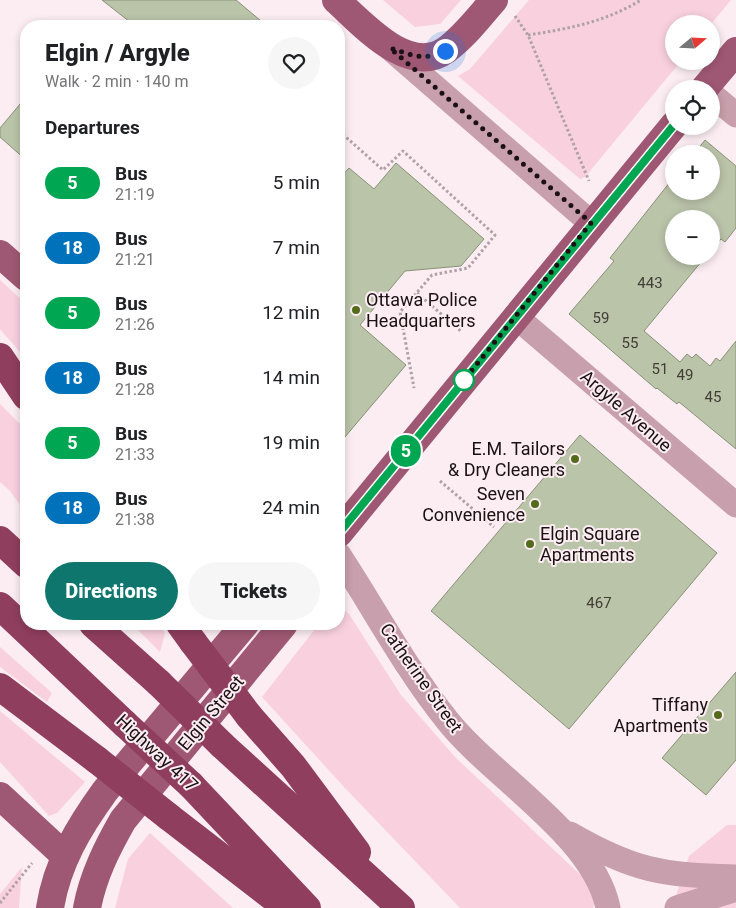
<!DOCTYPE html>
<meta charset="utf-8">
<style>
:root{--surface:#fff;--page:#f6f6f6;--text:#202124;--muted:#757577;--accent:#0f766e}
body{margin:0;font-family:Roboto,sans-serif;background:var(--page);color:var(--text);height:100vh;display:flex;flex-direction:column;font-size:19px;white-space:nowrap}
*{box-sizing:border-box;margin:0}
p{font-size:16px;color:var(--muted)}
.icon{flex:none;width:28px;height:28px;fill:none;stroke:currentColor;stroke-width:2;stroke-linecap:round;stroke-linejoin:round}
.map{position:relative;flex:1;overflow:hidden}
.side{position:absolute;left:20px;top:20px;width:325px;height:610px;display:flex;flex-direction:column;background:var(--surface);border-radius:20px;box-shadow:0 2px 8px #0003}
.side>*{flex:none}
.badge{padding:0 10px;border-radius:16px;font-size:18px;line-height:32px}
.needle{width:32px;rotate:71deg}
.buttons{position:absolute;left:665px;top:15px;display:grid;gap:10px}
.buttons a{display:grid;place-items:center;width:55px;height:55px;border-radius:50%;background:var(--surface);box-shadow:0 2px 8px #0003;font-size:25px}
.you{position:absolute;width:25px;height:25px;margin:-12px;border:4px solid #fff;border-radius:50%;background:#1a73e8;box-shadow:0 0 0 8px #1a73e833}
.map>.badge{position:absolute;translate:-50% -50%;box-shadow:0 0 0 2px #fff}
h2{padding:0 25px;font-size:19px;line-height:45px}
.round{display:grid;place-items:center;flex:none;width:52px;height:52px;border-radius:26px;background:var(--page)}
.overview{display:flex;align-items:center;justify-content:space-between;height:85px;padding:0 25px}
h1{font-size:24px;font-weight:800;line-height:38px}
.cta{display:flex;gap:10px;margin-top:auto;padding:10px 25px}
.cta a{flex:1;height:58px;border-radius:30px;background:var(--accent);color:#fff;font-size:20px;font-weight:800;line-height:58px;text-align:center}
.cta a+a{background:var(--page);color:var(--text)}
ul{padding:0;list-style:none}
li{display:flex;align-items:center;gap:15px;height:65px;padding:0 25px}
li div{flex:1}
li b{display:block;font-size:19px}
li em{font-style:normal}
li .badge{min-width:55px;font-weight:700;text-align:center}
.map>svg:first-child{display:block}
.green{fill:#f9d1de}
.building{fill:#bac4a9;stroke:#889278}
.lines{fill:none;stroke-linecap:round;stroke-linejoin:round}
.path{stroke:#afa2a6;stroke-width:3;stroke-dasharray:2.5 2.5;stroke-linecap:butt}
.minor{stroke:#c89fac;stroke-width:25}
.major{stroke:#9f5873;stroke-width:28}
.highway{stroke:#8f3e5e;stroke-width:28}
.highway-bridge{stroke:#8f3e5e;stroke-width:28}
.line-casing{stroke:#fff;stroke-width:11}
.line{stroke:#00a651;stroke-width:8}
.walk{stroke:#1b1013;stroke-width:5;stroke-dasharray:0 9}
.poi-dot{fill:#536b1b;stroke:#fbedf1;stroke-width:2}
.stop-dot{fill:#fff;stroke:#00a651;stroke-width:2.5}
.labels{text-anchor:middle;stroke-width:4;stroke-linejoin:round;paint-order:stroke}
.number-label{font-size:15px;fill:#433d38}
.poi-label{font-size:18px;fill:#1b1013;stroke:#fbedf1;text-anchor:end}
.street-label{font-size:18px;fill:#1b1013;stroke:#fbedf1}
</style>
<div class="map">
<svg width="736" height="908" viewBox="0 0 736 908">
<rect width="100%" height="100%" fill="#fbedf1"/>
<g class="green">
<polygon points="383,0 461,0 440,24 415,27"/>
<polygon points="529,0 731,0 711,24 674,24 674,61 681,61 585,177 580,179 458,76 470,69"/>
<polygon points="0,280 26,304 26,359 0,329"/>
<polygon points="0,404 26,430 26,513 10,491 0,482"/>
<polygon points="339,606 349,614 401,695 456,758 588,882 596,896 593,908 460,908 345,788 262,697 319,624 339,624"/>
<polygon points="132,624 159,624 165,633 160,652"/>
<polygon points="0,647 52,693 47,702 0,667"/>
<polygon points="0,711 85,782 57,813 49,816 0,762"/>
<polygon points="727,825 736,825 736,908 672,908 689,856"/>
<polygon points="150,833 233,908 115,908 128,859"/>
<polygon points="22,867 19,908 0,908 0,894"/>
</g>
<g class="building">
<polygon points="102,0 236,0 267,26 135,26"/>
<polygon points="26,97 26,160 0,137 0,128"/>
<polygon points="705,140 736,166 736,228 725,242 721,239 711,250 711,219 674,219 674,256 706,256 644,331 680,362 687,354 692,358 696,354 710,366 716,358 720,361 736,341 736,449 679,402 677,404 657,388 656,389 569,314 614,261 610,258 674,177 674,191 711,191 711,154 694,154"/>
<polygon points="396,163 484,239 461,266 405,271 360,325 406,365 339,444 339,179 349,168 374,189"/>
<polygon points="580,435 717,553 569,729 431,611"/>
<polygon points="736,672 736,760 706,795 662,758"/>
</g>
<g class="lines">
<g class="path">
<polyline points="515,16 528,35 589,181"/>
<path d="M 528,35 C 568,29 605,22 641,0"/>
<polyline points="339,131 383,170 403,151 495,235 468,268 432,275 400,312 414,388"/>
<polyline points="417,293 462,332"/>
<polyline points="440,481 494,527"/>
<polyline points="0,903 32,863"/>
</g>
<g class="minor">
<polyline points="391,49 591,223"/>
<polyline points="711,94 736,115"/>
<polyline points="515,316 736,505"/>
<path d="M 339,555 C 375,610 406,669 447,720 C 492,777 594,836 608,908"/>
<path d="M 570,834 C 634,871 662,875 736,877"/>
<polyline points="677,908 736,889"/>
</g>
<g class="major">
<path d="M 336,0 C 362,23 408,77 446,50 C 465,36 479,17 494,0"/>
<polyline points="704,89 736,51"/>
<polyline points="0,254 26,277"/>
<polyline points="339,533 674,125"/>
<polyline points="0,796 65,856"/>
<path d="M 50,908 C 57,863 79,827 105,791 L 245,624"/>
<path d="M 87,908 C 93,876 107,848 123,820 L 284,624"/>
</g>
<g class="highway">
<polyline points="0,357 26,396"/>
<polyline points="0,540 26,564"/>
<polyline points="0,606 125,724"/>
<polyline points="93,624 159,683"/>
<polyline points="180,624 193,642"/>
<polyline points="0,687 97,760"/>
<polyline points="249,716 293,766 357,852"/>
<polyline points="222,745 401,908"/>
<polyline points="191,785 307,908"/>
<polyline points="169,817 287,908"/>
</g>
<g class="highway-bridge">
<polyline points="193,642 249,716"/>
<polyline points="159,683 222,745"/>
<polyline points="125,724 191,785"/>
<polyline points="97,760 169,817"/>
</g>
</g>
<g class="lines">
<g class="line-casing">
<polyline id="line" points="339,533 674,125"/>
</g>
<use href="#line" class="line"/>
<path class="walk" d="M 445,51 C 425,62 409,54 390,48 L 591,223 L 464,380"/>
</g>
<g class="poi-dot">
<circle cx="356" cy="310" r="5"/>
<circle cx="575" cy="459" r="5"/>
<circle cx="535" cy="504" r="5"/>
<circle cx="530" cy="544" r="5"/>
<circle cx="718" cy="715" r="5"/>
</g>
<circle class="stop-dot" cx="464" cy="380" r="10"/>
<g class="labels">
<g class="number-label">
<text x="650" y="288">443</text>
<text x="601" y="323">59</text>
<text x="630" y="348">55</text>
<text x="660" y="374">51</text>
<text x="685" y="380">49</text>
<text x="713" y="402">45</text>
<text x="599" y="608">467</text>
</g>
<g class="poi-label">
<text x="366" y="306" text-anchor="start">Ottawa Police<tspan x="366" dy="21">Headquarters</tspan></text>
<text x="565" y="455">E.M. Tailors<tspan x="565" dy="21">&amp; Dry Cleaners</tspan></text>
<text x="525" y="500">Seven<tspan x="525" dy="21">Convenience</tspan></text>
<text x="540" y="540" text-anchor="start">Elgin Square<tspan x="540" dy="21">Apartments</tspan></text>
<text x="708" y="711">Tiffany<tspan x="708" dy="21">Apartments</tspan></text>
</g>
<g class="street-label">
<text transform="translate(626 411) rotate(41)" y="6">Argyle Avenue</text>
<text transform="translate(421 678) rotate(55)" y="6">Catherine Street</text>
<text transform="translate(211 713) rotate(-50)" y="6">Elgin Street</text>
<text transform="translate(157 753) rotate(43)" y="6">Highway 417</text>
</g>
</g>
</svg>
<div class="buttons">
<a><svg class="needle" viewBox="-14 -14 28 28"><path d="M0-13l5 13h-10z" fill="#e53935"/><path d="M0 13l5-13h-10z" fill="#757577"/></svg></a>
<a><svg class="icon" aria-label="locate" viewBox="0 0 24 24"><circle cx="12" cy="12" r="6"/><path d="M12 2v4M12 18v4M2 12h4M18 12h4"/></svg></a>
<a>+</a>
<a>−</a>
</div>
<div class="you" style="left:445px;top:51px"></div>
<b class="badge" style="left:406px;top:451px;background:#00a651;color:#fff">5</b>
<section class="side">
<div class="overview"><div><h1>Elgin / Argyle</h1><p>Walk · 2 min · 140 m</p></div><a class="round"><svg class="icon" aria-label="heart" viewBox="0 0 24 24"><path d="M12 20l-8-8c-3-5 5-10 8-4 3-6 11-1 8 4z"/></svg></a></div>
<h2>Departures</h2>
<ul>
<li><span class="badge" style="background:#00a651;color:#fff">5</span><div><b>Bus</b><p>21:19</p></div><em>5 min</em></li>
<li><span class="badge" style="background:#0072bc;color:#fff">18</span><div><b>Bus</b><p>21:21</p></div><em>7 min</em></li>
<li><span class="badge" style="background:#00a651;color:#fff">5</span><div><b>Bus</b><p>21:26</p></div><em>12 min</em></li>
<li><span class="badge" style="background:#0072bc;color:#fff">18</span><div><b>Bus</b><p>21:28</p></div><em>14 min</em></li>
<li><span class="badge" style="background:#00a651;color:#fff">5</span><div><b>Bus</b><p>21:33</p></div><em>19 min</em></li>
<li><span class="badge" style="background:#0072bc;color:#fff">18</span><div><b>Bus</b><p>21:38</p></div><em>24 min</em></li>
</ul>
<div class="cta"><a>Directions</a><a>Tickets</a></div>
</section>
</div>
